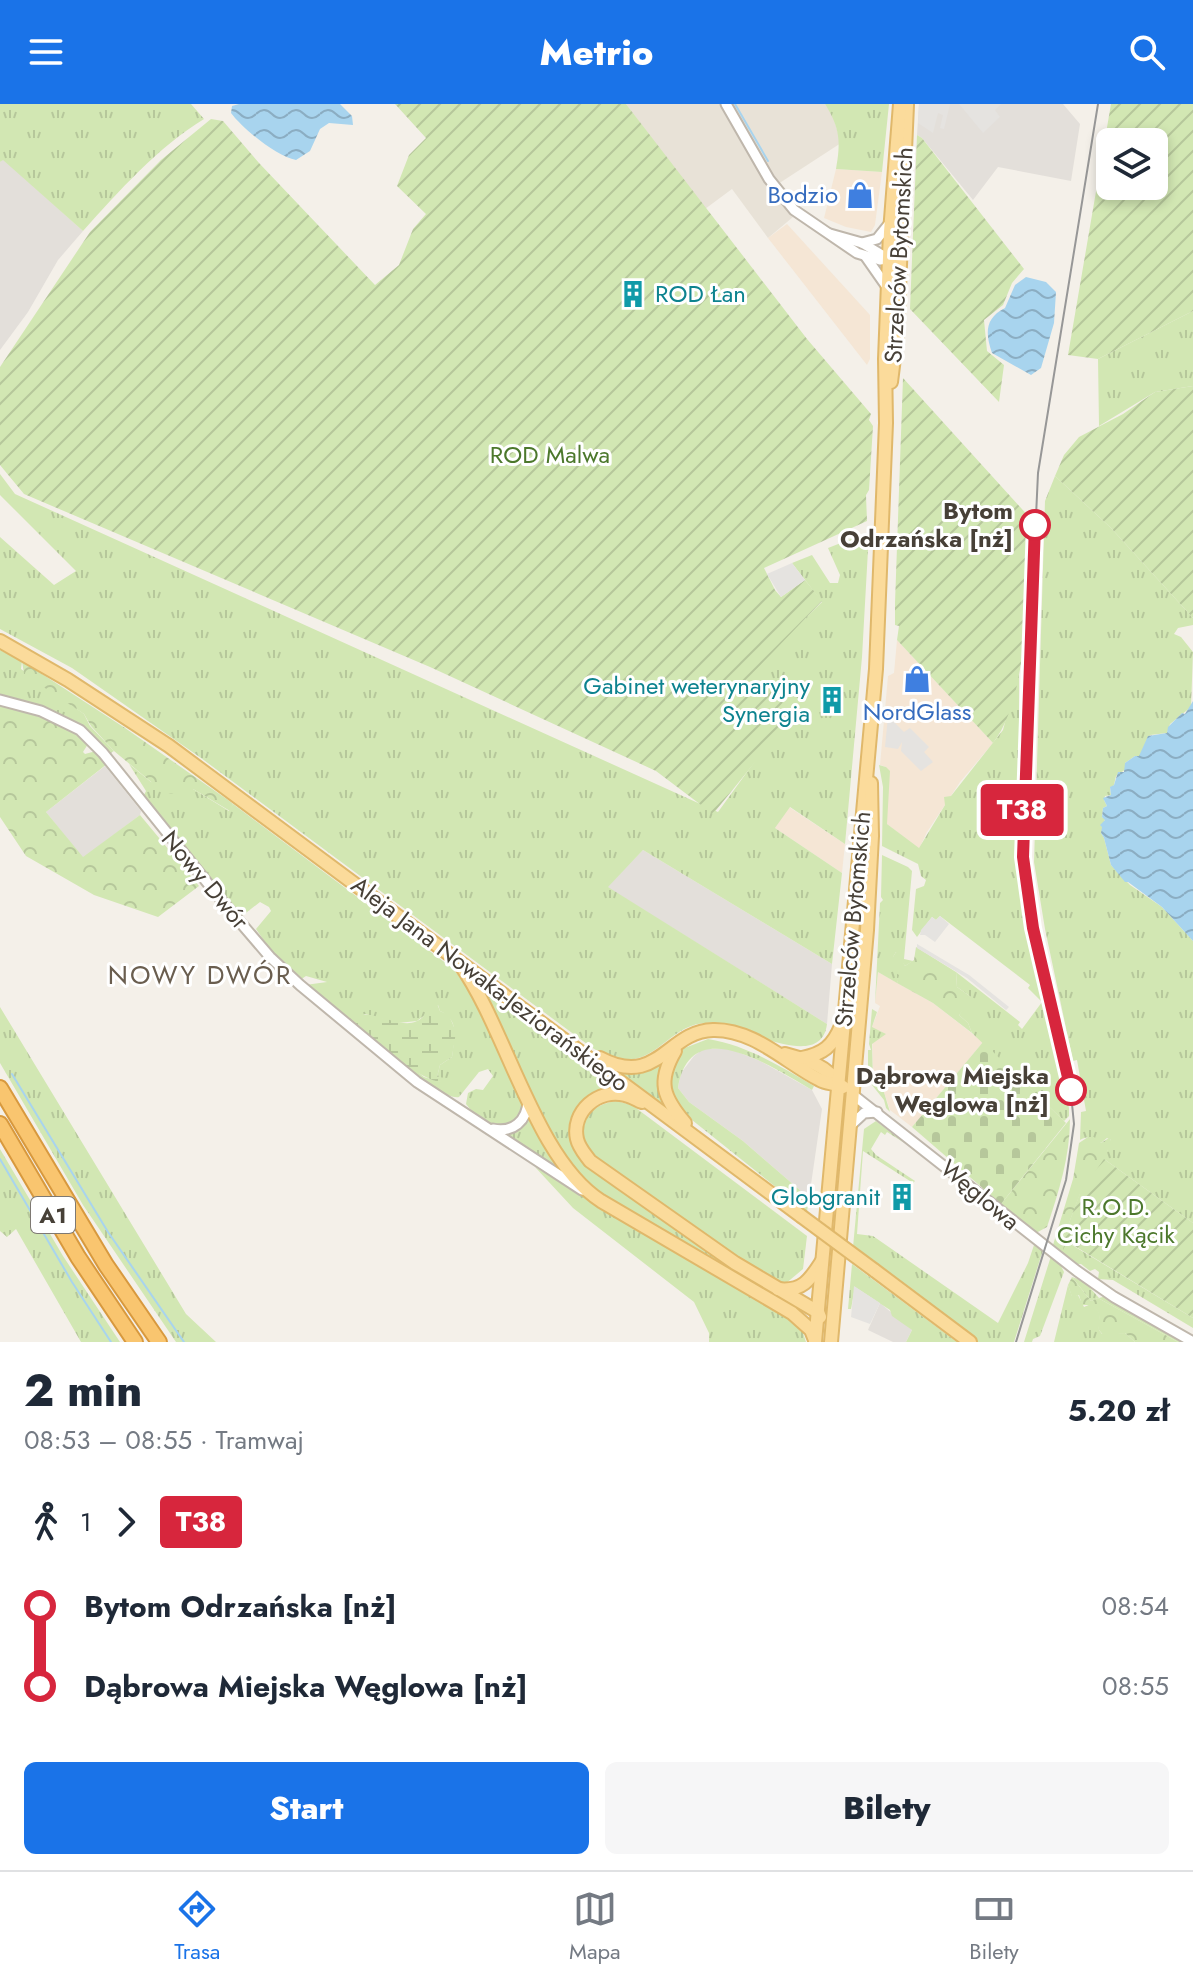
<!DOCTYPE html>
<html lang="pl">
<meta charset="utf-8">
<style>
:root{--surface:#fff;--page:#f6f6f7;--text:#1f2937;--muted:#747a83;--line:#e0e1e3;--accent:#1a73e8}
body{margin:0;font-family:Jost,sans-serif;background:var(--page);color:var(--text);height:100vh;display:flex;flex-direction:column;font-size:30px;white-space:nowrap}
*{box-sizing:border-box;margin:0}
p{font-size:26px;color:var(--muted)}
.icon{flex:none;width:44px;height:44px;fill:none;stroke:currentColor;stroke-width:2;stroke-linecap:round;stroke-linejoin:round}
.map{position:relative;height:1238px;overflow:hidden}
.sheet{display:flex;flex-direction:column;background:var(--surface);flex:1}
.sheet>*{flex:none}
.badge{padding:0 16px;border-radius:6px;font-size:28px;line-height:52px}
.buttons{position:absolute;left:1096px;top:24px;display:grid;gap:16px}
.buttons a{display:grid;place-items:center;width:72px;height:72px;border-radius:12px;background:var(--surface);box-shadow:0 4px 12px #0003;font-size:40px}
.map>.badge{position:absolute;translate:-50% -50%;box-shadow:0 0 0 4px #fff}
.legs{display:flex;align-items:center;gap:12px;height:88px;padding:0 24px;font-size:26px}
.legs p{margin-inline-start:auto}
.summary{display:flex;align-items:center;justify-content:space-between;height:136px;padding:0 24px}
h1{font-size:44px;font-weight:800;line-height:60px}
.action{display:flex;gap:16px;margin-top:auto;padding:16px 24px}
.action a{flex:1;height:92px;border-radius:12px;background:var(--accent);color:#fff;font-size:32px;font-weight:800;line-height:92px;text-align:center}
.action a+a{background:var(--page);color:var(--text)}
ul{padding:0 24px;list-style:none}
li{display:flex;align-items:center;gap:28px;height:80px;font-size:30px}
li i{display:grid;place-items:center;width:12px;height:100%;margin:0 10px;background:currentColor}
li i::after{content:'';width:20px;height:20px;margin:-10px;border:6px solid;border-radius:50%;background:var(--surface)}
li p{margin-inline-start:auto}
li:first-child i{background:linear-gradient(#0000 50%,currentColor 0)}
li:last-child i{background:linear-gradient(currentColor 50%,#0000 0)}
header{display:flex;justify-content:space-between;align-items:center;height:104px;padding:0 24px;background:var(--accent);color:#fff;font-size:36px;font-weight:800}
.menu{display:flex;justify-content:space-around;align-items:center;height:112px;border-top:2px solid var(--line);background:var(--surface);font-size:22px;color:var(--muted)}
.menu a{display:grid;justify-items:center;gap:4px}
.menu .active{color:var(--accent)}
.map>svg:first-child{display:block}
.residential{fill:#e8e2d7}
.commercial{fill:#f5e6d5}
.industrial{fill:#e3dfda}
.grass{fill:url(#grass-tufts);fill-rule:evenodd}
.forest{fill:url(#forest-crowns)}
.wetland{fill:url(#wetland-marsh)}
.cemetery{fill:url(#cemetery-stones)}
.garden{fill:url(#garden-furrows);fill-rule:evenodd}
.parking{fill:#e5e3e0}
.water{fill:url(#water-waves)}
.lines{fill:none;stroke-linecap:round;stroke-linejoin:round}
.stream{stroke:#a8d4ee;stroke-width:2}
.minor-casing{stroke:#bfb7ac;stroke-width:13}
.major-casing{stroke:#e0b86b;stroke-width:16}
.highway-casing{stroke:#d8993e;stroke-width:18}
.minor{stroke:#fff;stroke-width:9}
.major{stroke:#fbdb9b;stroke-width:12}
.highway{stroke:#f9c56f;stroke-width:14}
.tram{stroke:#979797;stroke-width:2}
.major-bridge-casing{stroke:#e0b86b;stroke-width:16;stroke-linecap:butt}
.major-bridge{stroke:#fbdb9b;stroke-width:12}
.line-1-casing{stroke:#fff;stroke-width:18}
.line-1{stroke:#d7263d;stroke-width:12}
.stop-1-dot{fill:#fff;stroke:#d7263d;stroke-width:4}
.labels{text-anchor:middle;stroke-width:6;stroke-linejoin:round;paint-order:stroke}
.shield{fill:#fff;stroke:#7e7973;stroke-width:2}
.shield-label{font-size:22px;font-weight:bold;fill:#474037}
.shop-label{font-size:24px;fill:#366cbe;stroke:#fff;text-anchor:end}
.street-label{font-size:24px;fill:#474037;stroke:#fff}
.culture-label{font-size:24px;fill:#0d838f;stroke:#fff;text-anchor:end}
.park-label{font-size:24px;fill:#4c782c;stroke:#fff}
.stop-label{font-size:24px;font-weight:bold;fill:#474037;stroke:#fff;text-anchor:end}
.neighbourhood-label{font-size:26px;letter-spacing:2px;fill:#6a5e4f;stroke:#fff}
</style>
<header><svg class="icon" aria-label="menu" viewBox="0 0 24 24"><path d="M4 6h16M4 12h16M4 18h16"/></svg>Metrio<svg class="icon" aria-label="search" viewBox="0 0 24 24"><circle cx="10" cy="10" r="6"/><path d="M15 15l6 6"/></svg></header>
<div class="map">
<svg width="1193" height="1238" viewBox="0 0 1193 1238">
<defs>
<pattern id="grass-tufts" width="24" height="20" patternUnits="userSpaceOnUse" patternTransform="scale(2)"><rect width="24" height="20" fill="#d2e7b3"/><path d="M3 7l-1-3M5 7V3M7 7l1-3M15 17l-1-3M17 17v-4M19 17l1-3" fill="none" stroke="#b6c79b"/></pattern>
<pattern id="forest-crowns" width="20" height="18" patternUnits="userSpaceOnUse" patternTransform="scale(2)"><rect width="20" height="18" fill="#d2e7b3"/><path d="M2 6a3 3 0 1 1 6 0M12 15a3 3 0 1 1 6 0" fill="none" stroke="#b6c79b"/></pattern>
<pattern id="wetland-marsh" width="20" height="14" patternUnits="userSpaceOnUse" patternTransform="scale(2)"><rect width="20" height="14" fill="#d2e7b3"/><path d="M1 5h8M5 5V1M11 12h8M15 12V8" fill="none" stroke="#b6c79b"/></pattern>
<pattern id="cemetery-stones" width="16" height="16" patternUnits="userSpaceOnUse" patternTransform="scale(2)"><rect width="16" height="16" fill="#d2e7b3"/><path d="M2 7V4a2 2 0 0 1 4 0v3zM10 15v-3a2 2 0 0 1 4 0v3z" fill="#b6c79b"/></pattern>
<pattern id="garden-furrows" width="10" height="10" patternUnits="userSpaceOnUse" patternTransform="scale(2)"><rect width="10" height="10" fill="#d2e7b3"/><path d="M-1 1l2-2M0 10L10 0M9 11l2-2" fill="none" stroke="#b6c79b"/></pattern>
<pattern id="water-waves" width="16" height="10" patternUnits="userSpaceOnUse" patternTransform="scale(2)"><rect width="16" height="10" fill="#a8d4ee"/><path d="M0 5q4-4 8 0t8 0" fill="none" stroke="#8badc2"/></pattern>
</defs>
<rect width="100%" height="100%" fill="#f4f0e9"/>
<g class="residential">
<polygon points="626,0 722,0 770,85 793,113 768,134 732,85 705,105"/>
<polygon points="732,0 825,0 833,12 841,39 778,80"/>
</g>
<g class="commercial">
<polygon points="836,65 882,68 875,121 871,128 846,123 824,114"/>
<polygon points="787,120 870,211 870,255 867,261 768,134"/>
<polygon points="897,536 993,639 960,678 927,728 919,745 887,720 886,663 880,661 888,572 894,569"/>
<polygon points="789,703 845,740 842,769 775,724"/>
<polygon points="878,868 933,899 983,938 912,1023 890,1006 883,985 873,976 872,923 880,902 875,899"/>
</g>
<g class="industrial">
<polygon points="919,0 1063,0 1080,20 1071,77 998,63 973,96 922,34 917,31"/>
<polygon points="3,55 83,127 58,156 28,208 0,246 0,58"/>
<polygon points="105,662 141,707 140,711 83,754 46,708"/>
<polygon points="643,746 832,860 827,920 607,783"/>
<polygon points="703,945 730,945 760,957 812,986 822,1005 809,1094 743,1037 689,998 678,984 681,969 694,952"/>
<polygon points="880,1199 912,1226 906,1238 893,1238 868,1226"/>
</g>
<g class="grass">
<path d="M 0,0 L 191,0 L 204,15 C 158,43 119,87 83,127 L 3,56 L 0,58 Z"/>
<path d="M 825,0 L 889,0 L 882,68 L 836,65 C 841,38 840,24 825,0 Z"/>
<polygon points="1193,207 1193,282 1155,288 1099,322 1098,255"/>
<path d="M 0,370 L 15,390 L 718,708 L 790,609 L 749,569 L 822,498 L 792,459 L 812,451 L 830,479 L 838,479 L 840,471 L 828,444 L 869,428 L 862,553 L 845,740 L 790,703 L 775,724 L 842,769 L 832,860 L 643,746 L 608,783 L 827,920 C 821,969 743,922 714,919 C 662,914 656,983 591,943 L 201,654 L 72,564 L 0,525 L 0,433 L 54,481 L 76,467 L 0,391 Z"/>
<path d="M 1055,372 L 1111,424 L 1193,514 L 1193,521 L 1178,524 L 1174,530 L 1181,533 L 1193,548 L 1191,603 L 1170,620 L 1167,629 L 1150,631 L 1139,653 L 1135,652 L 1125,659 L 1126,665 L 1116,672 L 1114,681 L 1110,684 L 1111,691 L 1105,692 L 1104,696 L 1107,702 L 1103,704 L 1102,713 L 1105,715 L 1101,729 L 1104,734 L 1111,761 L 1130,781 L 1162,803 L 1193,837 L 1193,1119 L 1104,1055 L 1107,1053 L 1107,1047 L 1111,1036 L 1107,1034 L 1101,1039 C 1093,1035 1090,1030 1080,1036 L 1081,1008 L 1086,1007 L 1077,956 L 1073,957 L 1045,825 L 1034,758 L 1045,397 Z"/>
<polygon points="0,546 22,557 21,565 84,610 90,622 114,647 109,650 83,623 71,616 42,603 0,592"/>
<polygon points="1019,565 1019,786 1069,1004 1069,1012 1064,1017 972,929 968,919 959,911 971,893 957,883 956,868 1020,918 1018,921 1022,925 1042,898 1028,884 1030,881 940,812 936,816 932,813 917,833 912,826 916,785 924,782 926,776 921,772 918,760 882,742 883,683 879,661 886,663 890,667 887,720 919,744 945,701 944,693 951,692 1003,626"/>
<path d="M 129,660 L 151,678 L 193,685 L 229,707 L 233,700 L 451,863 L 468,882 L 525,998 L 518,1016 C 497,1026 479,1018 466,1000 L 468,989 L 476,985 L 483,986 L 493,972 L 488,965 L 479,968 L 459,993 C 438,999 327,899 305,881 L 327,878 L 306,872 L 300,876 L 273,850 L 256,825 L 271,807 L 269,803 L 260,798 L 242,812 L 238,809 L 143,693 L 146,687 ZM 438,901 L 440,907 C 460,916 454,934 452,953 L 440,961 L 437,973 L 460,979 L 437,977 L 424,973 L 352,917 L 365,910 L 398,919 L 417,917 Z"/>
<polygon points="882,751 908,763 912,767 904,855 913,857 905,862 896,848 893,853 900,871 897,879 878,868 875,899 880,799 883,796 881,793"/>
<polygon points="486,885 619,984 598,988 574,1037 728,1159 725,1164 593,1086 574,1068 553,1033 483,887"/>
<polygon points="0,903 186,1210 216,1238 176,1238 83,1101 0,959"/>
<polygon points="872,905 877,908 872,923 886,930 872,940 873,976 883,985 890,1008 886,1004 884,996 868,976 868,946 871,946 869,940"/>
<path d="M 708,935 C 749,942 779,962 814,982 L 812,986 C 775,965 690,906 678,984 L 689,998 L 743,1037 L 809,1094 L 807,1108 L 677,1004 L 667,987 L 674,956 L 682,945 Z"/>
<path d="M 664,957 C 658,975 659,988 666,1006 L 612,966 Z"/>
<path d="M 616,997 L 632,1001 L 807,1132 L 803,1165 L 784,1181 L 772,1177 L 598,1057 C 574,1032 579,1003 616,997 Z"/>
<polygon points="528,1009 563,1071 509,1034 509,1029"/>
<polygon points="876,1017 906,1040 887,1028 885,1031 881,1028 871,1045 876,1051 915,1077 913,1079 863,1047 857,1130 873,1132 998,1219 1028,1159 1034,1141 1043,1146 1014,1238 978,1238 853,1143 864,1025"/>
<polygon points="0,1045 63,1152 120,1238 81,1238 16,1125 7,1133 0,1127"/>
<polygon points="535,1063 788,1212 801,1223 806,1238 709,1238 709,1229 694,1198 573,1104"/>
<polygon points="1067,1138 1193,1214 1193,1224 1113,1176 1098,1175 1099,1168 1095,1165 1090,1167 1081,1160 1073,1160 1052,1144 1052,1141 1058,1146"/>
<polygon points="1051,1152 1060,1160 1064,1168 1040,1232 1033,1235 1032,1238 1024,1238"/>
<polygon points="852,1160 957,1238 906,1238 912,1226 892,1212 890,1206 855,1183 851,1205 848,1205"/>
<polygon points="1072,1173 1084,1177 1099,1194 1106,1192 1186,1238 1178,1238 1098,1194 1091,1197"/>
<path d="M 1068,1181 L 1072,1192 L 1078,1191 L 1084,1203 L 1091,1200 C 1103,1209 1099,1212 1099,1226 L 1102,1230 L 1125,1229 L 1135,1238 L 1054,1238 Z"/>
</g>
<g class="forest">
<path d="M 22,557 L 125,624 L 228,696 L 233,700 L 230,707 L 193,685 C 181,689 174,692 162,687 L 114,647 L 91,622 L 84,610 L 24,570 Z"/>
<polygon points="0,600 64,621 88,640 83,648 85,650 96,647 107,660 46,708 83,753 140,711 199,782 158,813 94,791 26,752 0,713"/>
<polygon points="916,843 956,868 957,883 971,893 971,897 959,911 968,919 972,929 933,899 897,879 899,871 894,868 889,859 896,848 899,849 905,862 914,856"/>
<path d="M 1070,1015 C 1070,1052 1059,1087 1047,1123 L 1036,1129 L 1001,1100 Z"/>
<polygon points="1088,1033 1094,1033 1101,1039 1109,1034 1113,1039 1107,1047 1107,1054 1080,1090 1063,1135 1067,1138 1063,1146 1058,1146 1053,1141 1073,1075 1079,1039"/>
<path d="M 1072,1173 L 1091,1197 L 1098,1194 L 1178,1238 L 1135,1238 L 1125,1229 L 1104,1232 L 1099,1226 C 1098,1212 1103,1210 1091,1201 L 1082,1201 L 1079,1191 L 1072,1193 L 1068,1181 Z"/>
</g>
<path class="wetland" d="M 431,895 L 436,897 L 440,907 L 449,911 L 456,928 L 452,953 L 440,961 L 437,973 L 458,975 L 460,979 C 449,979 438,979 428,974 C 407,965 366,932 350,915 C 373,896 419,947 431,895 Z"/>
<polygon class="cemetery" points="983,938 1066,1019 1001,1100 912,1023"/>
<g class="garden">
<polygon points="395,0 626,0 807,235 871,310 869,316 873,322 869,386 866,391 867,417 764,464 775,486 781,493 805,476 822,497 753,569 794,610 713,710 656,667 430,563 24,390 0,361 0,263 90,128 161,56 211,15 223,17 259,59 375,181 399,161 413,125 426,110 397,82 409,51 426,34"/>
<path d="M 1111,0 L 1193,0 L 1193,207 L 1098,255 L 1068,251 ZM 1110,38 L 1154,38 L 1154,82 L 1110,82 Z"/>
<polygon points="917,31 922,34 1024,165 1012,179 1003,201 984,216 987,247 1004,261 999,298 910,205"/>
<path d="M 903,274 L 1031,415 C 1028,475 1030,592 993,639 L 897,536 L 899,522 L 895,521 L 895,499 Z"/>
<polygon points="1193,282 1193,514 1111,424 1055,372 1064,351 1079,333 1123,310 1155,288"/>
<polygon points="1104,1055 1193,1119 1193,1214 1063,1135 1080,1089"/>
</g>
<g class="parking">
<polygon points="919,0 950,0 944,25 940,24 943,11 938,9 933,29 918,19"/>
<polygon points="959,0 1001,0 995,6 1000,13 983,29"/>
<polygon points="792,459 805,476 781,493 767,470"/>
<polygon points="888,612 904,628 910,624 929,643 924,648 933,658 921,667 901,647 902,638 898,645 885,643"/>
<polygon points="940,812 949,820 935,838 925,831 920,831 921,826 932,813 936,816"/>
<polygon points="917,840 969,871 1009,903 1006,906 967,874 917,844"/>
<polygon points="854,1182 880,1199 870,1220 851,1213"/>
</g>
<g class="water">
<path d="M 239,0 L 340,0 L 352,12 L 353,21 L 329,19 L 320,25 L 310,47 L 296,56 C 277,53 242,24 231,9 L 232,2 Z"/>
<path d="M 1026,173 L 1046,178 L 1056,188 L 1054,219 L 1041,264 L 1031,271 L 992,249 C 985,229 985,214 1005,204 L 1015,181 Z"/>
<polygon points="1193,597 1193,837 1162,803 1128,778 1125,778 1111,761 1104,734 1101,729 1102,723 1100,721 1105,716 1102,713 1103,704 1107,702 1103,694 1111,691 1110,683 1114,681 1118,668 1124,668 1125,659 1135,652 1139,652 1148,632 1167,629 1168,623 1182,609 1185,610"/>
</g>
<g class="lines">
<g class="stream">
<polyline points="735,0 768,57"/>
<polyline points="12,970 108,1128 184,1238"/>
<polyline points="0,1055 72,1178 111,1238"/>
</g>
<g class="minor-casing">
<g id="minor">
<polyline points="726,0 769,75 794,106 857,149 880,156 893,154"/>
<polyline points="830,130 862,139 889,155"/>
<polyline points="862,139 877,135 889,120"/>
<polyline points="866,153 887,183"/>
<polyline points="0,596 41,607 80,626 103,649 222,797 270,853 300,881 417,978 582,1086"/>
<polyline points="852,990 1077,1167 1114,1193 1193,1238"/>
<polyline points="851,1021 864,1009 877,1008"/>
<path d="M 493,1025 C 513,1029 527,1017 528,997"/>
</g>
</g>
<g class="major-casing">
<g id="major">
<polyline points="891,278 897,230 907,1"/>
<polyline points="0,537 68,576 169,642 801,1112"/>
<path d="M 460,860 C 507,926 535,1055 601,1097 L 792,1209 L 811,1226 L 815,1236"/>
<path d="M 675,947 C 657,978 663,993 685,1019"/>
<path d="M 785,950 C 807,956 827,961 839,981"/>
<path d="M 600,954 C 658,985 667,927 713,926 C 754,925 786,959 820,976 C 827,980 836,979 843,983"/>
<path d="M 802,954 C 823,950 833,942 841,922"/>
<path d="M 642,998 C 637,996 631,992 625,991 C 598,984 571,1008 577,1035 C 579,1044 585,1050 590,1057 L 735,1159 L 818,1208 L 820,1213"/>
<polyline points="874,1166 970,1238"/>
<path d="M 778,1185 C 802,1188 810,1176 822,1157"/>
<polyline points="815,1238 876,565 886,319 885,255 890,128 900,0"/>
<polyline points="831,1238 867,826 872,732 871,679"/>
</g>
</g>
<g class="highway-casing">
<g id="highway">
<polyline points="0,984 106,1161 159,1238"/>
<polyline points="0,1020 78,1153 135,1238"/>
</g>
</g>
<use href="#minor" class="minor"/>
<use href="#major" class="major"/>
<use href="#highway" class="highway"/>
<polyline class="tram" points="1016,1238 1066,1076 1074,1020 1070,980 1028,798 1023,753 1022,716 1038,369 1098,0"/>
<g class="major-bridge-casing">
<polyline id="major-bridge" points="801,1112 874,1166"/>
</g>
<use href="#major-bridge" class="major-bridge"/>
</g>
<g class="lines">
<g class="line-1-casing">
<polyline id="line-1" points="1035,421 1023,753 1033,824 1071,986"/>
</g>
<use href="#line-1" class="line-1"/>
</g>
<defs>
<g id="shop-bare" transform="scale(2.16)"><path d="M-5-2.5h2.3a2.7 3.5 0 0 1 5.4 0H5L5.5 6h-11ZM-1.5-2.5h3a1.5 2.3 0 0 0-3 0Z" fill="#3f7fe0" stroke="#fff" stroke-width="2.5" paint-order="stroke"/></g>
<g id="building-bare" transform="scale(2.16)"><path d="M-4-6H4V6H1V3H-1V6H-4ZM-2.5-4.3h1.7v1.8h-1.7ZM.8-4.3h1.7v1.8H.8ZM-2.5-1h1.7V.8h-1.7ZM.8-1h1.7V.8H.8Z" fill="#0f9aa8" stroke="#fff" stroke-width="2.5" paint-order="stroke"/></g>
</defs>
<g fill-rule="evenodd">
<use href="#shop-bare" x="860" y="91"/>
<use href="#building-bare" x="633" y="190"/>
<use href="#shop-bare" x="917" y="575"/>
<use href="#building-bare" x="832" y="596"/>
<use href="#building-bare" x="902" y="1093"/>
</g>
<g class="stop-1-dot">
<circle cx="1035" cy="421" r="14"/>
<circle cx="1071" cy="986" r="14"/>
</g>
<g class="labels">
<rect class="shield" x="31" y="1093" width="44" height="36" rx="6"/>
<g class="shield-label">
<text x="53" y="1119">A1</text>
</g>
<g class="shop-label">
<text x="838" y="99">Bodzio</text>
<text x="917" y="616" text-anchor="middle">NordGlass</text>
</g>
<g class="street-label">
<text transform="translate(899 151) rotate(-87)" y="8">Strzelców Bytomskich</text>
<text transform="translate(205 776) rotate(50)" y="8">Nowy Dwór</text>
<text transform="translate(853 815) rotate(-85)" y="8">Strzelców Bytomskich</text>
<text transform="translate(490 880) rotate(37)" y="8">Aleja Jana Nowaka-Jeziorańskiego</text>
<text transform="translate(980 1091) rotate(40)" y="8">Węglowa</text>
</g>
<g class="culture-label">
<text x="655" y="198" text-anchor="start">ROD Łan</text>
<text x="810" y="590">Gabinet weterynaryjny<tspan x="810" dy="28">Synergia</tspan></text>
<text x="880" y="1101">Globgranit</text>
</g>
<g class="park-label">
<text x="550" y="359">ROD Malwa</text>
<text x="1116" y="1111">R.O.D.<tspan x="1116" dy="28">Cichy Kącik</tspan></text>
</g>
<g class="stop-label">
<text x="1013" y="415">Bytom<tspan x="1013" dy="28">Odrzańska [nż]</tspan></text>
<text x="1049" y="980">Dąbrowa Miejska<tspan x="1049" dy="28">Węglowa [nż]</tspan></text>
</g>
<g class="neighbourhood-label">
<text x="200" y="880">NOWY DWÓR</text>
</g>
</g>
</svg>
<div class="buttons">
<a><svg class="icon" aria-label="layers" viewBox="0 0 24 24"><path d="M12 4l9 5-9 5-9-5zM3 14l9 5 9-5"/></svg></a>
</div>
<b class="badge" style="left:1022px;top:706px;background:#d7263d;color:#fff">T38</b>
</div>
<section class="sheet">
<div class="summary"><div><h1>2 min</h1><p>08:53 – 08:55 · Tramwaj</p></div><b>5.20 zł</b></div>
<div class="legs"><svg class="icon" aria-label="walk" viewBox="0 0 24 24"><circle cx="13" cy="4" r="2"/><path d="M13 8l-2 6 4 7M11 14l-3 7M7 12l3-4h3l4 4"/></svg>1<svg class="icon" aria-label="forward" viewBox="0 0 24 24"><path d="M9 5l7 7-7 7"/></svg><b class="badge" style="background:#d7263d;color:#fff">T38</b></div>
<ul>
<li><i style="color:#d7263d"></i><b>Bytom Odrzańska [nż]</b><p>08:54</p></li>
<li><i style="color:#d7263d"></i><b>Dąbrowa Miejska Węglowa [nż]</b><p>08:55</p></li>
</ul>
<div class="action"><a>Start</a><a>Bilety</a></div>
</section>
<nav class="menu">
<a class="active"><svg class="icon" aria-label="directions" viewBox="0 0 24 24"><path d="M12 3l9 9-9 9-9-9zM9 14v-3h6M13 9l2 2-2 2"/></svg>Trasa</a>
<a><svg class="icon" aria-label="map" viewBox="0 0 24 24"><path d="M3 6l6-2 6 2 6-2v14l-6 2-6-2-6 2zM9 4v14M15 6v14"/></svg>Mapa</a>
<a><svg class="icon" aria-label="tickets" viewBox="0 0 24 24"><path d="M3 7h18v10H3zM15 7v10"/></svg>Bilety</a>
</nav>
